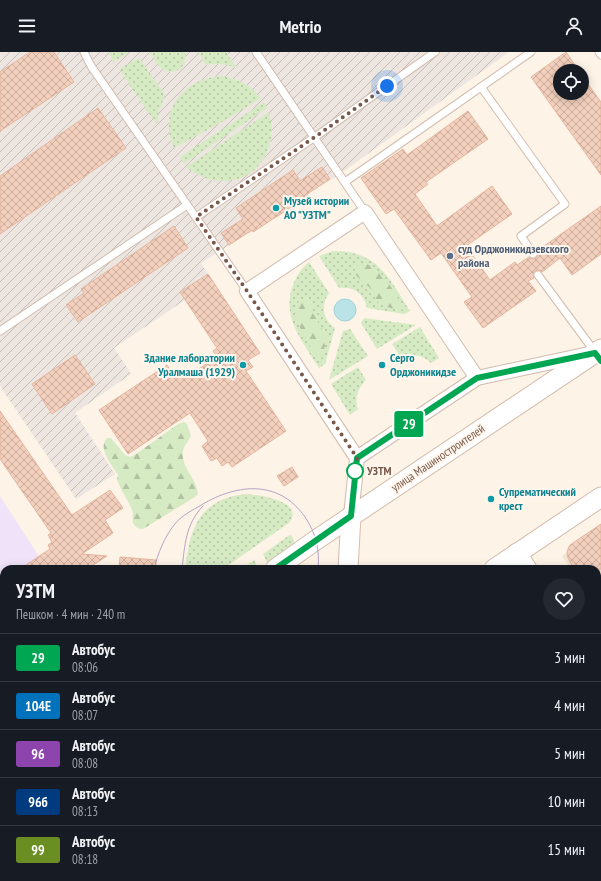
<!DOCTYPE html>
<html lang="ru">
<meta charset="utf-8">
<style>
:root{--surface:#171b24;--page:#242831;--text:#f1f3f6;--muted:#9ea1a6;--line:#363941}
body{margin:0;font-family:"PT Sans Narrow",sans-serif;background:var(--page);color:var(--text);height:100vh;display:flex;flex-direction:column;font-size:15px;white-space:nowrap}
*{box-sizing:border-box;margin:0}
p{font-size:13px;color:var(--muted)}
.icon{flex:none;width:22px;height:22px;fill:none;stroke:currentColor;stroke-width:2;stroke-linecap:round;stroke-linejoin:round}
.map{position:relative;flex:1;overflow:hidden}
.drawer{position:absolute;left:0px;top:513px;width:601px;height:316px;display:flex;flex-direction:column;background:var(--surface);border-radius:12px 12px 0 0;box-shadow:0 2px 10px #0003}
.drawer>*{flex:none}
.badge{padding:0 8px;border-radius:3px;font-size:14px;line-height:26px}
.fabs{position:absolute;left:553px;top:12px;display:grid;gap:8px}
.fabs a{display:grid;place-items:center;width:36px;height:36px;border-radius:50%;background:var(--surface);box-shadow:0 2px 10px #0003;font-size:20px}
.you{position:absolute;width:20px;height:20px;margin:-10px;border:3px solid #fff;border-radius:50%;background:#1a73e8;box-shadow:0 0 0 6px #1a73e833}
.map>.badge{position:absolute;translate:-50% -50%;box-shadow:0 0 0 2px #fff}
.round{display:grid;place-items:center;flex:none;width:42px;height:42px;border-radius:21px;background:var(--page)}
.headline{display:flex;align-items:center;justify-content:space-between;height:68px;padding:0 16px}
h1{font-size:19px;font-weight:600;line-height:30px}
ul{padding:0;list-style:none}
li{display:flex;align-items:center;gap:12px;height:48px;padding:0 16px;border-top:1px solid var(--line)}
li div{flex:1}
li b{display:block;font-size:15px}
li em{font-style:normal}
li .badge{min-width:44px;font-weight:700;text-align:center}
header{display:flex;justify-content:space-between;align-items:center;height:52px;padding:0 16px;background:var(--surface);font-size:18px;font-weight:600}
.map>svg:first-child{display:block}
.residential{fill:#f5e4d4}
.industrial{fill:url(#industrial-furrows)}
.education{fill:#f0e3f9}
.grass{fill:url(#grass-dots)}
.forest{fill:url(#forest-firs)}
.water{fill:#bae3e7;stroke:#a0d3d9}
.building{fill:url(#building-cross-hatch);stroke:#e6b59d}
.lines{fill:none;stroke-linecap:round;stroke-linejoin:round}
.lane-casing{stroke:#d1bcae;stroke-width:9}
.street-casing{stroke:#d1bcae;stroke-width:16}
.secondary-casing{stroke:#d4bcac;stroke-width:21}
.lane{stroke:#fff;stroke-width:7}
.street{stroke:#fff;stroke-width:14}
.secondary{stroke:#fff;stroke-width:19}
.tram{stroke:#b5a4c7;stroke-width:1}
.line-casing{stroke:#fff;stroke-width:9}
.line{stroke:#00a651;stroke-width:6}
.walk{stroke:#77584a;stroke-width:4;stroke-dasharray:0 7.2}
.culture-dot{fill:#0f9aa8;stroke:#fff7ed;stroke-width:1.5}
.service-dot{fill:#5c6f8a;stroke:#fff7ed;stroke-width:1.5}
.stop-dot{fill:#fff;stroke:#00a651;stroke-width:2}
.labels{text-anchor:middle;stroke-width:4;stroke-linejoin:round;paint-order:stroke}
.culture-label{font-size:12px;font-weight:bold;fill:#0d838f;stroke:#fff7ed;text-anchor:start}
.service-label{font-size:12px;font-weight:bold;fill:#4e5e75;stroke:#fff7ed;text-anchor:start}
.street-label{font-size:12px;fill:#77584a;stroke:#fff7ed}
.stop-label{font-size:12px;font-weight:bold;fill:#77584a;stroke:#fff7ed;text-anchor:start}
</style>
<header><svg class="icon" aria-label="menu" viewBox="0 0 24 24"><path d="M4 6h16M4 12h16M4 18h16"/></svg>Metrio<svg class="icon" aria-label="person" viewBox="0 0 24 24"><circle cx="12" cy="8" r="4"/><path d="M4 21q1-7 8-7t8 7"/></svg></header>
<div class="map">
<svg width="601" height="829" viewBox="0 0 601 829">
<defs>
<pattern id="industrial-furrows" width="10" height="10" patternUnits="userSpaceOnUse"><rect width="10" height="10" fill="#ede6e0"/><path d="M-1 1l2-2M0 10L10 0M9 11l2-2" fill="none" stroke="#c5bdb8"/></pattern>
<pattern id="grass-dots" width="8" height="8" patternUnits="userSpaceOnUse"><rect width="8" height="8" fill="#d6ebc4"/><path d="M2 2h.1M6 6h.1" fill="none" stroke="#b2c1a1" stroke-width="1.8" stroke-linecap="round"/></pattern>
<pattern id="forest-firs" width="22" height="20" patternUnits="userSpaceOnUse"><rect width="22" height="20" fill="#d6ebc4"/><path d="M5 1l3.5 6h-7zM16 11l3.5 6h-7z" fill="#b2c1a1"/></pattern>
<pattern id="building-cross-hatch" width="8" height="8" patternUnits="userSpaceOnUse"><rect width="8" height="8" fill="#f3d0bd"/><path d="M0 0l8 8M0 8l8-8" fill="none" stroke="#caac9c"/></pattern>
</defs>
<rect width="100%" height="100%" fill="#fdf3e6"/>
<g class="residential">
<polygon points="601,475 601,561 597,555 597,517 571,517 562,504"/>
<polygon points="598,686 601,690 601,829 329,829 330,825 597,825 597,687"/>
<polygon points="4,768 4,825 278,825 278,829 0,829 0,771"/>
</g>
<polygon class="industrial" points="0,0 509,0 340,122 308,142 308,144 285,159 285,160 277,166 276,165 253,180 252,179 201,211 208,222 180,240 185,248 114,296 131,322 75,361 115,422 76,447 0,334"/>
<g class="education">
<polygon points="0,444 47,517 4,517 4,579 0,582"/>
<polygon points="0,611 4,617 4,649 2,650 0,648"/>
</g>
<g class="grass">
<polygon points="109,0 130,0 113,10"/>
<path d="M 149,0 L 185,0 C 189,13 175,26 162,17 C 157,13 153,5 149,0 Z"/>
<path d="M 198,0 L 226,0 L 237,16 C 227,12 217,11 206,13 Z"/>
<polygon points="139,6 165,43 159,59 157,73 119,17"/>
<path d="M 222,24 C 239,27 250,33 261,46 L 229,66 L 174,96 C 157,59 183,26 222,24 Z"/>
<polygon points="264,50 267,56 184,112 180,105"/>
<path d="M 269,60 C 284,115 230,150 186,115 Z"/>
<path d="M 333,199 C 377,198 389,226 410,259 L 404,262 L 367,256 C 364,241 353,234 339,236 L 319,204 Z"/>
<path d="M 309,210 L 329,241 C 321,253 322,267 335,276 L 325,312 L 319,316 C 304,292 282,266 292,236 C 296,225 300,217 309,210 Z"/>
<polygon points="364,266 416,273 377,297 361,271"/>
<path d="M 420,275 L 439,306 L 431,311 C 422,302 412,302 401,305 L 392,292 Z"/>
<polygon points="350,277 368,304 329,328 343,279"/>
<path d="M 358,315 L 366,328 C 358,337 354,345 358,357 L 350,363 L 331,332 Z"/>
<path d="M 246,442 C 259,443 304,449 290,470 L 223,517 L 185,517 C 190,476 199,447 246,442 Z"/>
<polygon points="291,483 294,488 294,491 267,510 263,502 288,484"/>
<polygon points="254,508 258,516 257,517 241,517"/>
<polygon points="4,579 4,617 0,611 0,582"/>
</g>
<g class="forest">
<path d="M 362,211 C 382,213 395,242 405,258 C 398,257 386,256 380,252 C 376,249 373,241 370,236 C 364,229 344,219 362,211 Z"/>
<path d="M 301,247 L 310,249 L 312,252 L 313,261 L 316,266 L 321,276 L 326,282 L 327,287 L 320,311 C 312,296 285,261 301,247 Z"/>
<path d="M 184,370 L 187,372 L 191,384 C 189,389 184,393 183,399 C 180,414 197,427 198,442 L 195,445 L 143,477 C 139,477 137,476 134,473 C 131,469 134,463 132,458 C 128,447 120,438 117,427 L 118,423 C 112,413 97,397 107,386 L 111,386 L 125,403 L 130,405 L 136,402 L 178,372 Z"/>
</g>
<circle class="water" cx="345" cy="258" r="11"/>
<g class="building">
<polygon points="30,0 54,0 74,30 0,79 0,20"/>
<polygon points="566,0 579,19 560,19 560,41 582,41 582,24 601,50 601,123 531,25"/>
<polygon points="98,56 126,96 0,182 0,124"/>
<polygon points="468,59 488,87 426,130 428,132 415,142 437,174 492,134 512,162 466,194 490,228 515,210 517,213 529,205 533,207 536,206 538,202 537,199 601,154 601,202 572,223 560,206 542,220 540,218 535,219 533,221 534,226 528,229 536,239 483,276 464,250 472,245 441,201 431,208 394,157 386,162 361,126 403,97 407,103"/>
<polygon points="322,115 330,127 307,142 308,144 253,180 252,178 229,193 221,181 243,167 236,156 293,118 300,129"/>
<polygon points="174,174 188,196 78,270 66,253 84,241 81,237"/>
<polygon points="208,222 260,301 248,308 253,315 246,319 286,379 232,415 228,410 222,414 217,406 211,409 202,394 208,389 190,361 128,402 99,358 167,313 174,324 183,318 188,324 217,305 213,299 217,296 180,240"/>
<polygon points="75,303 95,332 52,362 32,332"/>
<polygon points="0,359 72,463 110,438 123,456 105,468 113,481 82,502 107,504 87,517 20,517 50,497 48,493 52,490 48,483 51,481 0,407"/>
<polygon points="292,415 298,425 284,434 277,424"/>
<polygon points="601,472 601,517 574,517 568,506 567,501 568,497 570,493"/>
<polygon points="120,505 156,508 156,517 119,517"/>
</g>
<g class="lines">
<g class="lane-casing">
<g id="lane">
<polyline points="84,0 91,14 247,239"/>
<polyline points="256,0 365,160"/>
<polyline points="599,0 601,3"/>
<polyline points="481,35 565,152 521,184 533,202"/>
<polyline points="345,130 531,0"/>
<polyline points="196,165 315,85 435,0"/>
<polyline points="538,223 595,300"/>
<polyline points="0,279 187,153"/>
<polyline points="597,676 601,674"/>
<polyline points="597,748 601,754"/>
<polyline points="597,784 601,781"/>
<polyline points="43,829 43,825"/>
<polyline points="129,829 129,825"/>
<polyline points="527,829 534,825"/>
</g>
</g>
<g class="street-casing">
<g id="street">
<polyline points="357,406 477,326 589,302"/>
<polyline points="351,464 357,406 247,239 365,160 477,326"/>
<polyline points="303,829 304,825"/>
</g>
</g>
<g class="secondary-casing">
<g id="secondary">
<polyline points="517,501 527,517"/>
<polyline points="275,517 316,488 601,297"/>
<polyline points="348,517 351,464"/>
<polyline points="494,517 601,445"/>
<polyline points="597,619 601,625"/>
<polyline points="0,717 4,714"/>
</g>
</g>
<use href="#lane" class="lane"/>
<use href="#street" class="street"/>
<use href="#secondary" class="secondary"/>
<g class="tram">
<path d="M 154,517 C 158,501 164,486 174,473 C 180,465 189,460 198,455 C 234,432 278,426 305,465 C 316,481 320,498 318,517"/>
<path d="M 182,517 C 185,493 185,473 203,454"/>
<polyline points="0,750 4,747"/>
<polyline points="0,760 4,758"/>
</g>
</g>
<g class="lines">
<g class="line-casing">
<polyline id="line" points="275,517 351,464 357,406 477,326 595,301 601,309"/>
</g>
<use href="#line" class="line"/>
<polyline class="walk" points="355,419 355,420 357,406 247,239 196,165 315,85 387,34"/>
</g>
<g class="culture-dot">
<circle cx="276" cy="156" r="4"/>
<circle cx="243" cy="313" r="4"/>
<circle cx="382" cy="313" r="4"/>
<circle cx="491" cy="447" r="4"/>
</g>
<circle class="service-dot" cx="450" cy="204" r="4"/>
<circle class="stop-dot" cx="355" cy="419" r="8"/>
<g class="labels">
<g class="culture-label">
<text x="284" y="153">Музей истории<tspan x="284" dy="14">АО "УЗТМ"</tspan></text>
<text x="235" y="310" text-anchor="end">Здание лаборатории<tspan x="235" dy="14">Уралмаша (1929)</tspan></text>
<text x="390" y="310">Серго<tspan x="390" dy="14">Орджоникидзе</tspan></text>
<text x="499" y="444">Супрематический<tspan x="499" dy="14">крест</tspan></text>
</g>
<g class="service-label">
<text x="458" y="201">суд Орджоникидзевского<tspan x="458" dy="14">района</tspan></text>
</g>
<g class="street-label">
<text transform="translate(438 406) rotate(-34)" y="4">улица Машиностроителей</text>
</g>
<g class="stop-label">
<text x="367" y="423">УЗТМ</text>
</g>
</g>
</svg>
<div class="fabs">
<a><svg class="icon" aria-label="locate" viewBox="0 0 24 24"><circle cx="12" cy="12" r="6"/><path d="M12 2v4M12 18v4M2 12h4M18 12h4"/></svg></a>
</div>
<div class="you" style="left:387px;top:34px"></div>
<b class="badge" style="left:409px;top:372px;background:#00a651;color:#fff">29</b>
<section class="drawer">
<div class="headline"><div><h1>УЗТМ</h1><p>Пешком · 4 мин · 240 m</p></div><a class="round"><svg class="icon" aria-label="heart" viewBox="0 0 24 24"><path d="M12 20l-8-8c-3-5 5-10 8-4 3-6 11-1 8 4z"/></svg></a></div>
<ul>
<li><span class="badge" style="background:#00a651;color:#fff">29</span><div><b>Автобус</b><p>08:06</p></div><em>3 мин</em></li>
<li><span class="badge" style="background:#0072bc;color:#fff">104Е</span><div><b>Автобус</b><p>08:07</p></div><em>4 мин</em></li>
<li><span class="badge" style="background:#8e44ad;color:#fff">96</span><div><b>Автобус</b><p>08:08</p></div><em>5 мин</em></li>
<li><span class="badge" style="background:#003b80;color:#fff">96б</span><div><b>Автобус</b><p>08:13</p></div><em>10 мин</em></li>
<li><span class="badge" style="background:#6b8e23;color:#fff">99</span><div><b>Автобус</b><p>08:18</p></div><em>15 мин</em></li>
</ul>
</section>
</div>
